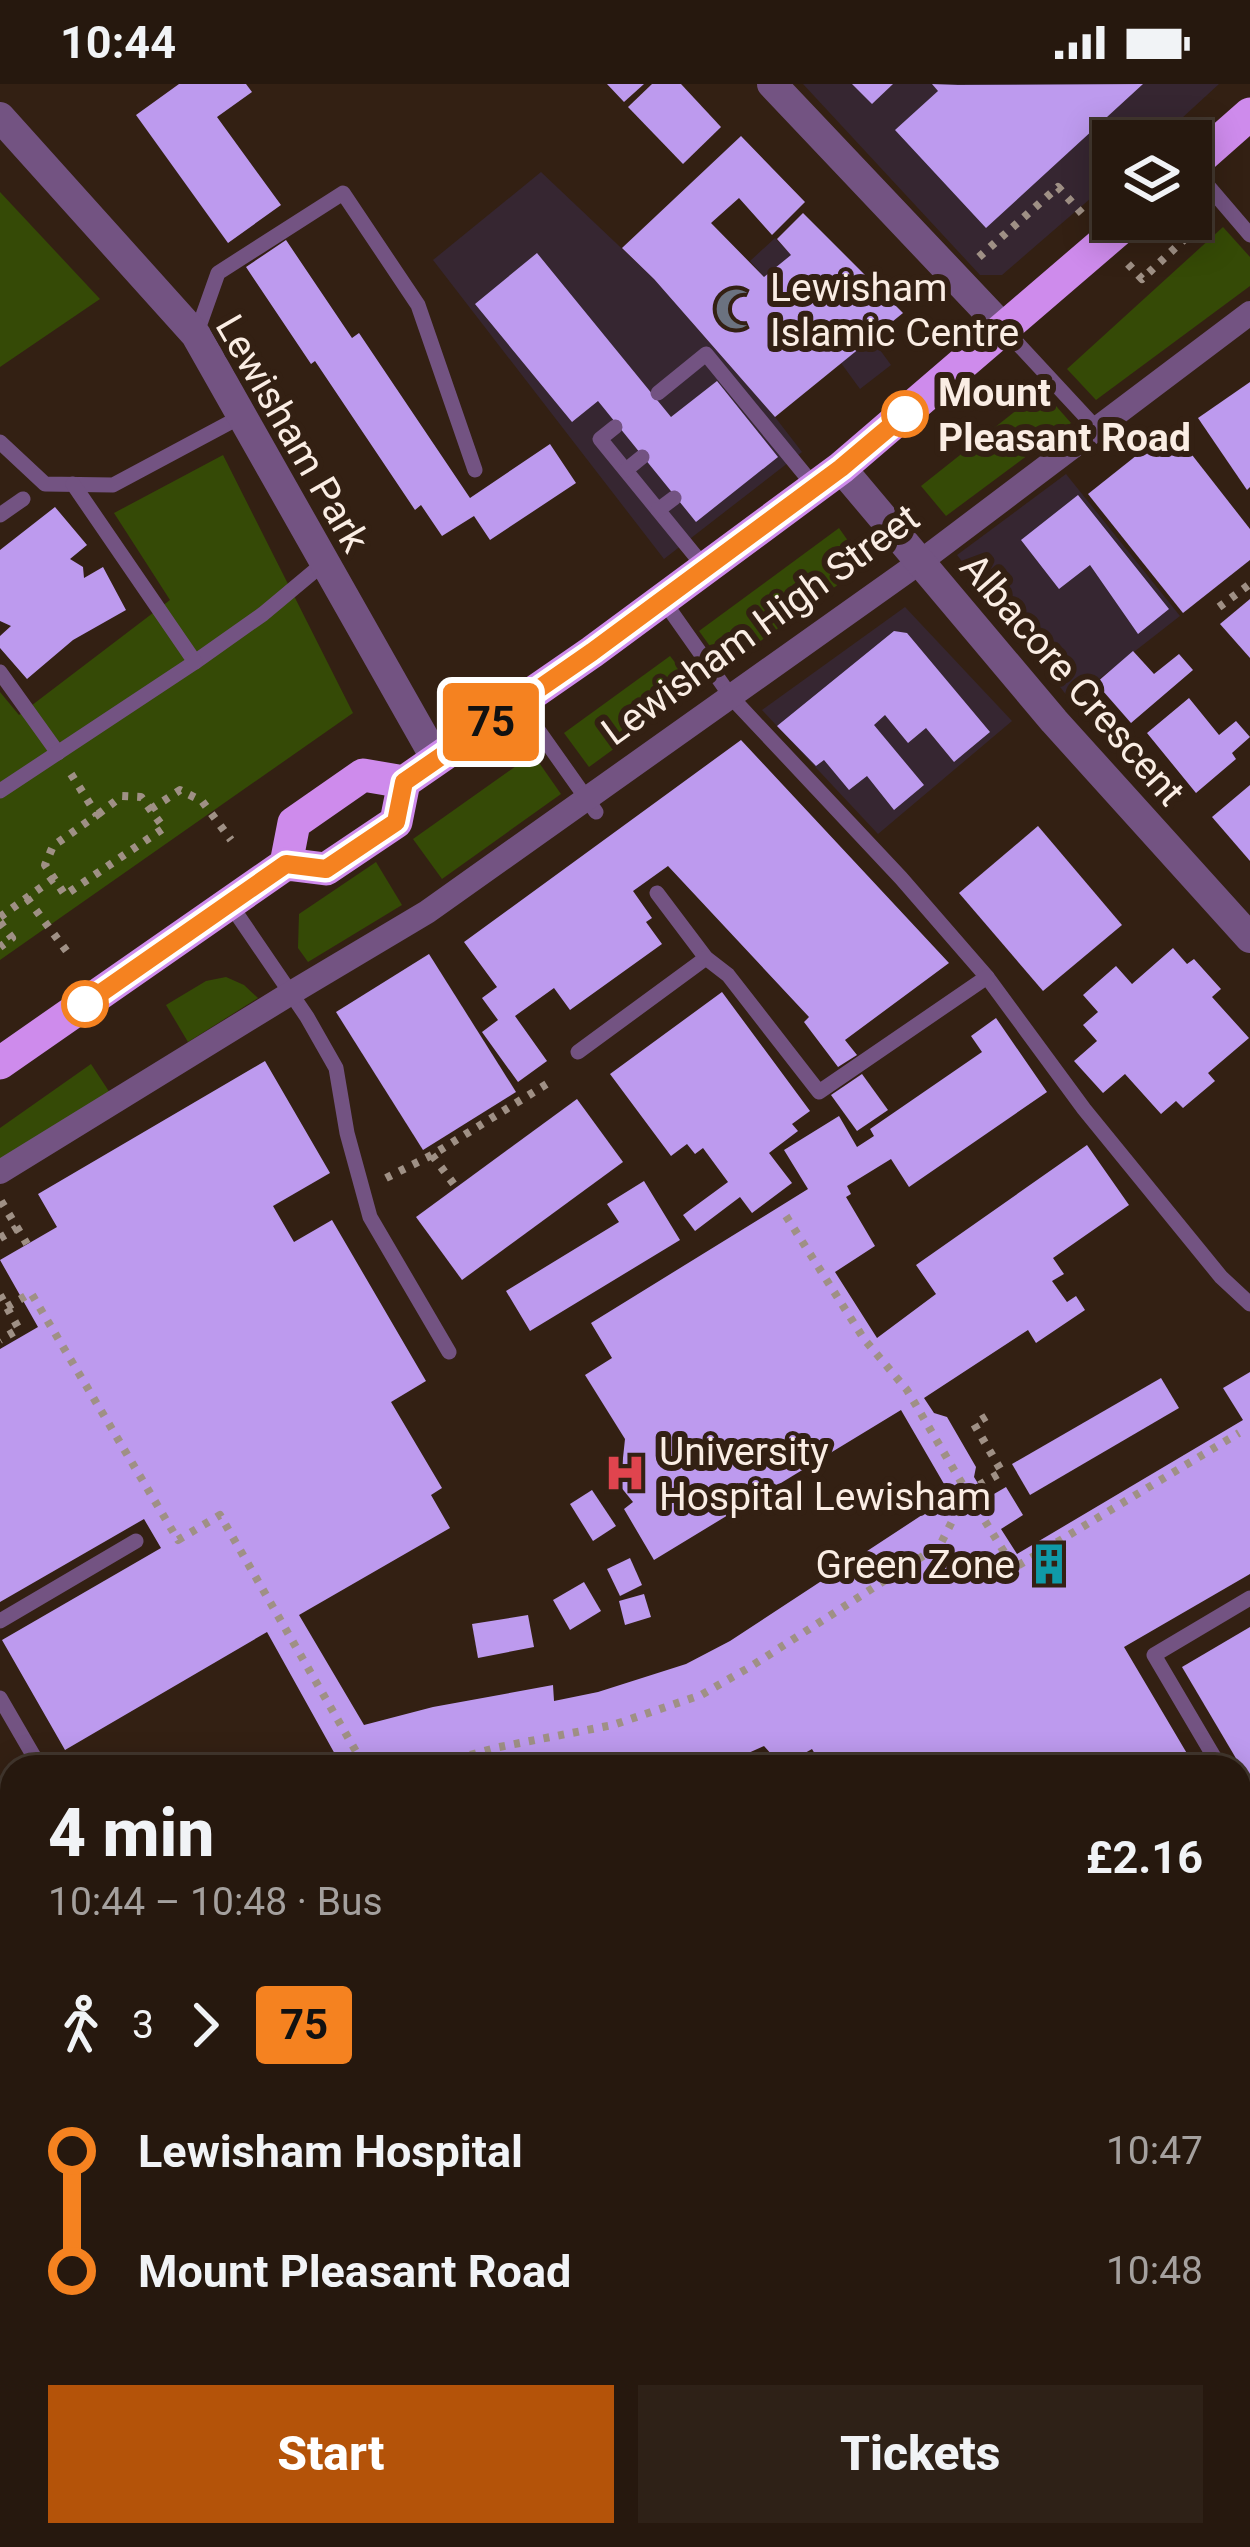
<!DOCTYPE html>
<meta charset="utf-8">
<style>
:root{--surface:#26180e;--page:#2e2117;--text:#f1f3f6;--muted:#a4a09e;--line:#42372e;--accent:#b45309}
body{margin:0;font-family:Roboto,sans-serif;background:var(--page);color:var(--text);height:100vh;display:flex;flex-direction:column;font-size:45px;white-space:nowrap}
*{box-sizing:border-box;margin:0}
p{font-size:39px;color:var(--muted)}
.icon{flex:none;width:66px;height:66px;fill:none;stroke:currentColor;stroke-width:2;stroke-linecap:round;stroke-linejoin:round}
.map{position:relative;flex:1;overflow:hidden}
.drawer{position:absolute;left:0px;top:1671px;width:1251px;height:792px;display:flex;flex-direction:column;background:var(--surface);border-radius:36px 36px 0 0;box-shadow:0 6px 30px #0003,0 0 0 3px var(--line)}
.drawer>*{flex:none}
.badge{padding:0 24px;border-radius:9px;font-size:42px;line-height:78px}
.fabs{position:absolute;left:1092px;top:36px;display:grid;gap:24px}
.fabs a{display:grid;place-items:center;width:120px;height:120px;border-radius:0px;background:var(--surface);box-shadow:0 6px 30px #0003,0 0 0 3px var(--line);font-size:60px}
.map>.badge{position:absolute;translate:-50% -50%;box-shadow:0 0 0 6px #fff}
.legs{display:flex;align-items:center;gap:18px;height:132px;padding:0 48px;font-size:39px}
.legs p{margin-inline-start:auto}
.headline{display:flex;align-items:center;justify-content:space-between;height:204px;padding:0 48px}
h1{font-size:66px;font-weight:800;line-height:90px}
.button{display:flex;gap:24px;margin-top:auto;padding:24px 48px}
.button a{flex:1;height:138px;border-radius:0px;background:var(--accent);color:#fff;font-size:48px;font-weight:800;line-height:138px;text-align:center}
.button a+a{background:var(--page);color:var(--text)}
ul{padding:0 48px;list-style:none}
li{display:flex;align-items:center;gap:42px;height:120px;font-size:45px}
li i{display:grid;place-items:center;width:18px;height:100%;margin:0 15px;background:currentColor}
li i::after{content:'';width:30px;height:30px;margin:-15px;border:9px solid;border-radius:50%;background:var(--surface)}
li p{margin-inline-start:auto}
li:first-child i{background:linear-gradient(#0000 50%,currentColor 0)}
li:last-child i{background:linear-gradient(currentColor 50%,#0000 0)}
.status{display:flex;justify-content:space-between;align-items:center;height:84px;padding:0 60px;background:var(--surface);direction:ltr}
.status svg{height:33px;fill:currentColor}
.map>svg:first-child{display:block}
.commercial{fill:#362631}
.green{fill:#354a06}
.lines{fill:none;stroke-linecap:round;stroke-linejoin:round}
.stream{stroke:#1b4086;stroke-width:12}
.river{stroke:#1b4086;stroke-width:72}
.building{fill:#bd9aee}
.path{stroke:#9f9085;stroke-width:8;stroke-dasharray:6 9;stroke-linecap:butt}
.service{stroke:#735382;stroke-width:15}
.pedestrian{stroke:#735382;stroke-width:24}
.minor{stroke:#735382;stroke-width:30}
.trunk{stroke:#ce8bec;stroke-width:33}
.rail{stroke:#e3d5cc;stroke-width:9}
.line-1-casing{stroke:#fff;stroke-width:27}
.line-1{stroke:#f58220;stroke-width:18}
.stop-1-dot{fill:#fff;stroke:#f58220;stroke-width:6}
.labels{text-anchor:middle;stroke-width:12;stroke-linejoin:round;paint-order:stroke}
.poi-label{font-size:39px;fill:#faede4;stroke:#332013;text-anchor:start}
.stop-label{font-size:39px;font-weight:bold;fill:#faede4;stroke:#332013;text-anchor:start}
.street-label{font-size:39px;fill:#faede4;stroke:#332013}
</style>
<div class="status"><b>10:44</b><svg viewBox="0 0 49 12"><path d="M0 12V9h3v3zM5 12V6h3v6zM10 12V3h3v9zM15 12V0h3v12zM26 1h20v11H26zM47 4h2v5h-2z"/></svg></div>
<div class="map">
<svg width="1250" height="2463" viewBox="0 0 1250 2463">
<rect width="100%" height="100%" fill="#332013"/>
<g class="commercial">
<polygon points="803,0 1219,0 1157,57 1113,57 1113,95 1002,191 980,191"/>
<polygon points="541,88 654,195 775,333 802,368 664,475 433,176"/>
<polygon points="775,154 872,255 891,281 860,305 841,279 750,177"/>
<polygon points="1066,390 1180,532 1071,617 957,471"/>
<polygon points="905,523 1012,637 878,750 762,626"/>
</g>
<g class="green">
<polygon points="0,108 100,215 0,283"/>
<polygon points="1223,143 1250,173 1250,202 1096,316 1067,285"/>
<polygon points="1042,306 1071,339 946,432 921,402"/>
<polygon points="223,371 353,629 0,876 0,608 19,631 170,516 114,429"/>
<polygon points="839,444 865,481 725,583 699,547"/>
<polygon points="670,572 696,605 589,683 564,649"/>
<polygon points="533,670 561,710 442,795 413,755"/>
<polygon points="376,778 402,821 308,878 298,864 299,830"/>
<polygon points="226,893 244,901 258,914 188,958 166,921 206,897"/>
<polygon points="91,980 110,1009 0,1075 0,1044"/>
<polygon points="1250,1733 1250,2351 1239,2356 1239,1742"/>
<polygon points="12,1942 12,2147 0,2151 0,1949"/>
<polygon points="12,2155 12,2451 1010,2451 981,2463 0,2463 0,2159"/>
</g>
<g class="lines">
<polyline class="stream" points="78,2463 85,2451"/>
<g class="river">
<polyline points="1239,1826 1250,1817"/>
<polyline points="0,2207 12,2203"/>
</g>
</g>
<g class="building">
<polygon points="179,0 246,0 252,8 217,33 281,121 228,159 136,31"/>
<polygon points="607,0 644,0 624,18"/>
<polygon points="652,0 681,0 721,43 683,80 628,23"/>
<polygon points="852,0 893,0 872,20"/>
<polygon points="932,0 958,1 1143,0 986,144 895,46 938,7"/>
<polygon points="741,52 805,118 772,151 739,114 711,139 764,193 791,171 777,155 803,129 903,229 775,333 654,195 622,164"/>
<polygon points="286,156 352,254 359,249 470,414 550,360 576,399 490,456 474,432 442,452 421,421 415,426 315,277 311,280 246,183"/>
<polygon points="537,169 671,333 717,297 778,373 696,438 598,317 572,338 475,220"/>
<polygon points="1250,298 1250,403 1247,406 1198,334"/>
<polygon points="1171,344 1250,445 1250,476 1183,529 1088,410"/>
<polygon points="1078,411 1169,525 1138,550 1090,481 1059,505 1021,456"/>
<polygon points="55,423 87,461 70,475 83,483 84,494 103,483 126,526 73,556 27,595 0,564 0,552 11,542 0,537 0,466"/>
<polygon points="1250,515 1250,574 1220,540"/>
<polygon points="894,547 907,549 990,648 954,678 926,644 908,659 885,631 874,641 924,701 894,726 867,692 849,706 824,676 816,682 777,642"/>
<polygon points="1133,567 1154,590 1179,570 1193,586 1131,639 1096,599"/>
<polygon points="1189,614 1219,651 1236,637 1250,653 1232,669 1236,675 1196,709 1147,649"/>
<polygon points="741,656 949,879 845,956 857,971 838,983 804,938 809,933 668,782 633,807 652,834 646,838 662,860 570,926 554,904 515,932 547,977 518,998 482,948 498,936 482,914 497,903 464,858"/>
<polygon points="1250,701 1250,777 1212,733"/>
<polygon points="1038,742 1122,841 1043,907 959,809"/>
<polygon points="1173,864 1187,880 1194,875 1221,905 1212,913 1249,954 1208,989 1215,997 1183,1024 1176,1017 1161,1030 1125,990 1103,1009 1074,977 1097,957 1083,941 1098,928 1083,911 1116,882 1132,900"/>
<polygon points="429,870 516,1008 423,1066 336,928"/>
<polygon points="722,908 810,1027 792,1040 798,1047 769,1069 792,1099 752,1129 740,1113 695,1147 683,1131 728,1098 703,1064 695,1070 687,1060 671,1072 610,990"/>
<polygon points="996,934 1047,1008 909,1103 891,1075 847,1102 851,1110 846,1113 875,1162 835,1188 877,1254 936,1210 916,1181 1087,1061 1129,1121 1053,1174 1064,1190 1052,1197 1067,1218 1076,1212 1085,1226 1036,1259 1028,1246 924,1314 934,1329 947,1333 976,1383 974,1393 987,1414 1006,1403 1023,1431 1001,1445 1017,1470 1243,1336 1223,1304 1250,1288 1250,1490 1124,1563 1195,1683 839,1683 834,1675 822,1682 812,1665 782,1682 764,1662 717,1683 312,1683 336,1672 267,1548 65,1666 2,1556 161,1464 144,1435 0,1518 0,1265 38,1243 0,1176 57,1143 38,1110 265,977 330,1089 273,1122 294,1158 332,1136 426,1297 391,1318 442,1404 431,1411 450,1444 299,1531 364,1641 433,1623 553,1601 554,1617 598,1608 686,1580 730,1557 951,1412 901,1326 654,1476 624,1425 633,1418 620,1402 625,1355 585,1291 612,1274 591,1239 808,1105 784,1066 839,1032 857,1063 874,1052 870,1045 982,968 971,952"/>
<polygon points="862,990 888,1026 857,1047 831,1011"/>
<polygon points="577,1015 623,1078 462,1196 416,1133"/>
<polygon points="644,1097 680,1156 530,1247 506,1207 619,1138 607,1120"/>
<polygon points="1161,1294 1179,1324 1030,1411 1012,1380"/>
<polygon points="592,1406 616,1442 593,1457 570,1420"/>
<polygon points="630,1474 642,1501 620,1512 607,1485"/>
<polygon points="584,1498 601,1527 570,1546 553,1516"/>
<polygon points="644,1510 651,1533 625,1541 619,1517"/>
<polygon points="528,1531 534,1563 478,1574 472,1540"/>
<polygon points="1250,1543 1250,1698 1182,1583"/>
<polygon points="0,1812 12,1832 12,1933 4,1937 0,1931"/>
</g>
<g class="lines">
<g class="path">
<polyline points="979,173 1058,103 1086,134"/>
<polyline points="1128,180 1142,195 1204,137"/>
<polyline points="1219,523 1250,500"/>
<polyline points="71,690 97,731 53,762 45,781 65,811 164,744 141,713 122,712 97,731"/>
<polyline points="151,725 180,706 202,717 231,756"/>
<polyline points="27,814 68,869"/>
<polyline points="0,833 54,794"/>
<polyline points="0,838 12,854 0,863"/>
<polyline points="432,1071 456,1103"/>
<polyline points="386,1094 432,1071 550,998"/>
<polyline points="1,1117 27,1160"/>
<polyline points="786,1132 864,1255 907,1306 967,1408 1002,1388 974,1340 994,1328"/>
<polyline points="0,1154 17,1144"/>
<polyline points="0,1211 19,1245 0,1256"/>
<polyline points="7,1223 31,1209 178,1456 220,1431 365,1683"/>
<polyline points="427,1683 499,1663 613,1641 701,1611 750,1583 940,1461 967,1408 1014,1484 1239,1349"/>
<polyline points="1239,1942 1250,1939"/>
<polyline points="0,2288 12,2283"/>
<polyline points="1239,2343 1250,2338"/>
<polyline points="0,2373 12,2355"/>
<polyline points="894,2451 900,2463"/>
<polyline points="950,2463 979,2451"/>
</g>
<g class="service">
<polyline points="1191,82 1250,151"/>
<polyline points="1005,246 1097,345"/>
<polyline points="196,251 218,189 343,109 418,221 475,386"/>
<polyline points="658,309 706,270 815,403"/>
<polyline points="615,343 600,355 706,485"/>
<polyline points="0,358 45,400 113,401 242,332"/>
<polyline points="626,386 642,373"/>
<polyline points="658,426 674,414"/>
<polyline points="0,431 23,415"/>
<polyline points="663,516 732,614 901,794 987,893 1084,1025 1221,1193 1250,1220"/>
<polyline points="195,578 263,530 324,479"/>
<polyline points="0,588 58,669"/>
<polyline points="519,619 596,728"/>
<polyline points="0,707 195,578 73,400"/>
<polyline points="657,809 706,874 728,891 819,1008 987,893"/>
<polyline points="230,820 307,933 336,984 347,1049 370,1133 449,1268"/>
<polyline points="578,968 706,874"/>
<polyline points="0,1537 136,1457"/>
<polyline points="0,1614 40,1683"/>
<polyline points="1220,1683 1154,1571 1250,1514"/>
<polyline points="1239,1715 1242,1720 1239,1721"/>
<polyline points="0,1747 12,1752"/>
</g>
<polyline class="pedestrian" points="0,1088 291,909 427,828 920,478 1250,229"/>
<g class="minor">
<polyline points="772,0 1005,246"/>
<polyline points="0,33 196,251 436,675"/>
<polyline points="841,384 1054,637 1250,854"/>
</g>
<g class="trunk">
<polyline points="1191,82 1250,30"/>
<polyline points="286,780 294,739 363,691 404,698 592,568 841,384 1131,135"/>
<polyline points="0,979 286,780 326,785 396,738 404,698"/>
</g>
<g class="rail">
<polyline points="1239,2403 1250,2398"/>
<polyline points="1239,2432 1250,2428"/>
<polyline points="1086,2463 1116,2451"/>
<polyline points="1164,2463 1193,2451"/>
</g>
</g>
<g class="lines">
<g class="line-1-casing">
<polyline id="line-1" points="85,920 286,780 326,785 396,738 404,698 592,568 841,384 905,330"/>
</g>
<use href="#line-1" class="line-1"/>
</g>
<defs>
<g id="mosque-bare" transform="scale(3.24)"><path d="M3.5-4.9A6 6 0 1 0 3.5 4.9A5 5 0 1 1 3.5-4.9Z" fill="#6b7280" stroke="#332013" stroke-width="2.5" paint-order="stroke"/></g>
<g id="hospital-bare" transform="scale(3.24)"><path d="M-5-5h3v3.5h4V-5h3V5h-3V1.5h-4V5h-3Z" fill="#e0444e" stroke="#332013" stroke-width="2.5" paint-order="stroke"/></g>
<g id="building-bare" transform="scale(3.24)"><path d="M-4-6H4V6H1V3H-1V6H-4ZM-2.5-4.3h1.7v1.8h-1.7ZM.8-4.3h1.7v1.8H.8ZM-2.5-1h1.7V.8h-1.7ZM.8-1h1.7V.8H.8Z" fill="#0f9aa8" stroke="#332013" stroke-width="2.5" paint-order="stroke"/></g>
</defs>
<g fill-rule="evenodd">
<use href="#mosque-bare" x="736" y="225"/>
<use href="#hospital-bare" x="625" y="1389"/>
<use href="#building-bare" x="1049" y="1480"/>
</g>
<g class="stop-1-dot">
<circle cx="905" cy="330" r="21"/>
<circle cx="85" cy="920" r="21"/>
</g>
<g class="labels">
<g class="poi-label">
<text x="770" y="217">Lewisham<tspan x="770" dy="45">Islamic Centre</tspan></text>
<text x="659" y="1381">University<tspan x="659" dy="45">Hospital Lewisham</tspan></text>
<text x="1015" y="1494" text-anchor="end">Green Zone</text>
</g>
<g class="stop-label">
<text x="938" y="322">Mount<tspan x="938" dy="45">Pleasant Road</tspan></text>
</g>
<g class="street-label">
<text transform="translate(293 349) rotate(60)" y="14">Lewisham Park</text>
<text transform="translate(760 540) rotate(-36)" y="14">Lewisham High Street</text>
<text transform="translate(1073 595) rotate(49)" y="14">Albacore Crescent</text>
</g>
</g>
</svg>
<div class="fabs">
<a><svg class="icon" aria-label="layers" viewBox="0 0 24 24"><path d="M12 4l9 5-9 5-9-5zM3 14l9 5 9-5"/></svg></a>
</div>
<b class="badge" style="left:491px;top:638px;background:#f58220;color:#111">75</b>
<section class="drawer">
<div class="headline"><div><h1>4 min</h1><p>10:44 – 10:48 · Bus</p></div><b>£2.16</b></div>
<div class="legs"><svg class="icon" aria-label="walk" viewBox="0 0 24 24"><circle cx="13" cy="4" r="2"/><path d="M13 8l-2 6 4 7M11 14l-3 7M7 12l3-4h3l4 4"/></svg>3<svg class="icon" aria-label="forward" viewBox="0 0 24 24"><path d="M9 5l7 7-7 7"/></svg><b class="badge" style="background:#f58220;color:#111">75</b></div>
<ul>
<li><i style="color:#f58220"></i><b>Lewisham Hospital</b><p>10:47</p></li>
<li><i style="color:#f58220"></i><b>Mount Pleasant Road</b><p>10:48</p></li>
</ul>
<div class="button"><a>Start</a><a>Tickets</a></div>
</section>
</div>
